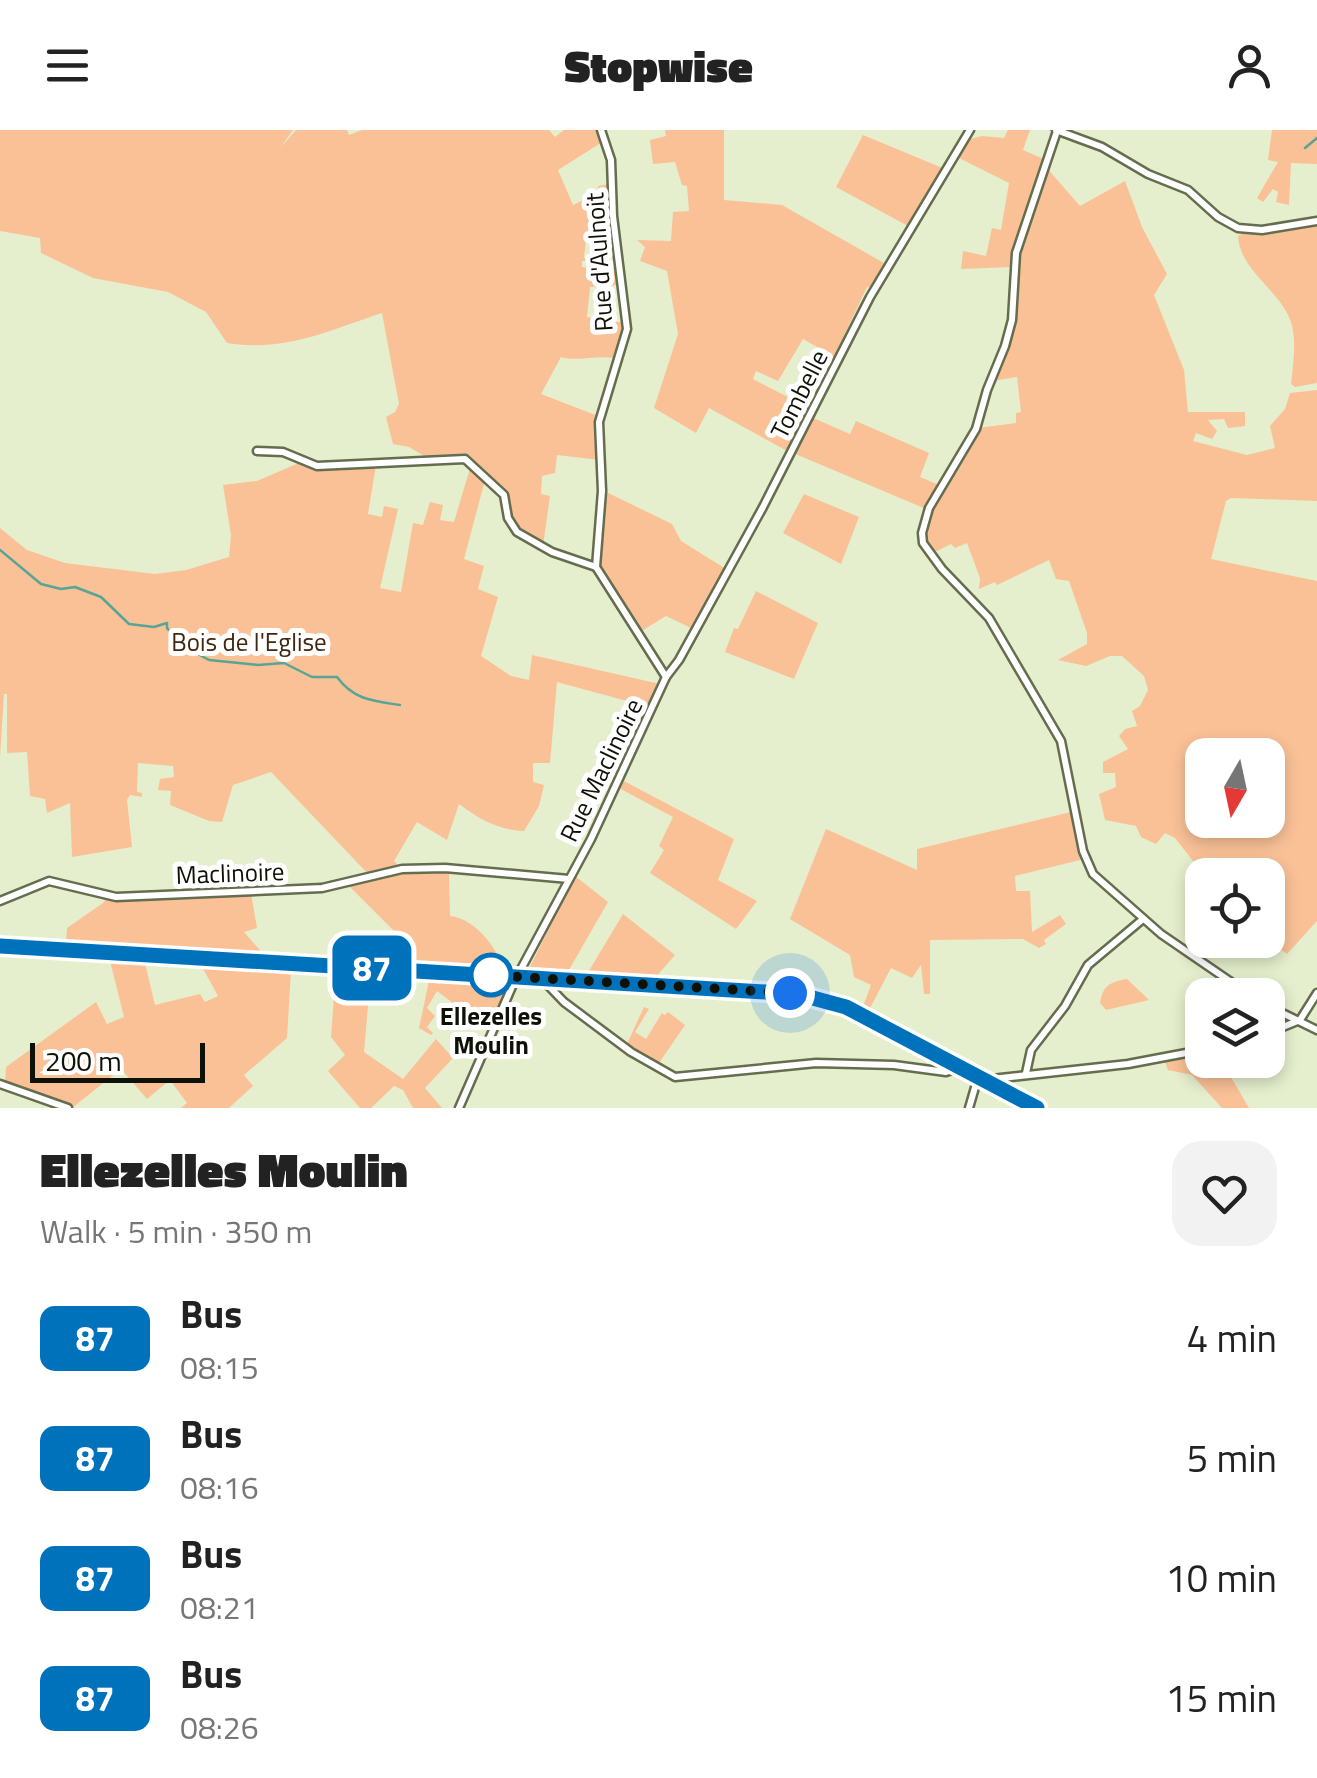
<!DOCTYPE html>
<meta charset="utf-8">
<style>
:root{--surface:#fff;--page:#f2f2f2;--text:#222;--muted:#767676}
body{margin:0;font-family:"Titillium Web",sans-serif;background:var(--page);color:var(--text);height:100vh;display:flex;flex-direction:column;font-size:38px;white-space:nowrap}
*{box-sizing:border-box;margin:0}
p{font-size:32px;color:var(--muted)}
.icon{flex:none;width:55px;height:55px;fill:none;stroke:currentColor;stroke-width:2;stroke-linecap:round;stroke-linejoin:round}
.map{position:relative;height:978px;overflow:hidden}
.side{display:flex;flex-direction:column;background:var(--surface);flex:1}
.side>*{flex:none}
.badge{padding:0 20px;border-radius:15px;font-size:35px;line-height:65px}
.needle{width:65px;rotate:189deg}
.controls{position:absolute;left:1185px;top:608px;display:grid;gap:20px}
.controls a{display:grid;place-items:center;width:100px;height:100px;border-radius:20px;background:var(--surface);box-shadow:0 5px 15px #0003;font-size:50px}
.scale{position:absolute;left:30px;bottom:25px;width:175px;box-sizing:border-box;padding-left:10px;border:5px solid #0e1106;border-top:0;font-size:28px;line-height:35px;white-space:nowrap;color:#0e1106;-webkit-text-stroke:8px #fff;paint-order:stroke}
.you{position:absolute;width:50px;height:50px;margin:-25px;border:8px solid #fff;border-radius:50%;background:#1a73e8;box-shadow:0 0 0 15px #1a73e833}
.map>.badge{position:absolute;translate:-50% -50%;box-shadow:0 0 0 5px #fff}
.round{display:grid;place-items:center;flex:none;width:105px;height:105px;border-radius:30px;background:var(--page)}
.overview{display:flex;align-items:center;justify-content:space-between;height:170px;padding:0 40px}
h1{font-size:48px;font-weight:800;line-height:75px}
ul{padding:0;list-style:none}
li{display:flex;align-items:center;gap:30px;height:120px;padding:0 40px}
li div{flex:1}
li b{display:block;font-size:38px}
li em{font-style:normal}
li .badge{min-width:110px;font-weight:700;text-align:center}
header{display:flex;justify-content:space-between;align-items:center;height:130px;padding:0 40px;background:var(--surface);font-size:45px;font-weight:800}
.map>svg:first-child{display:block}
.green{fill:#fac197;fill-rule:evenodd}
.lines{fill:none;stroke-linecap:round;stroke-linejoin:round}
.stream{stroke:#58a495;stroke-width:2.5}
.minor-casing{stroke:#656d4f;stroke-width:11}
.major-casing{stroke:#656d4f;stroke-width:12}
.minor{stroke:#fff;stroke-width:6}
.major{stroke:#fff;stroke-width:8}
.line-casing{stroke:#fff;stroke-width:22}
.line{stroke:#0072bc;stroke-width:15}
.walk{stroke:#0e1106;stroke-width:10;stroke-dasharray:0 18}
.stop-dot{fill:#fff;stroke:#0072bc;stroke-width:5}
.labels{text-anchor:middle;stroke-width:10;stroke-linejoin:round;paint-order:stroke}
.street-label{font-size:25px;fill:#0e1106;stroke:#fff}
.park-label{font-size:25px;fill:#412610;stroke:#fff}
.stop-label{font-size:25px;font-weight:bold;fill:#0e1106;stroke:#fff}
</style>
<header><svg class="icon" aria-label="menu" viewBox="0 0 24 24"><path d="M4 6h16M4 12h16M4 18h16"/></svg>Stopwise<svg class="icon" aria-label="person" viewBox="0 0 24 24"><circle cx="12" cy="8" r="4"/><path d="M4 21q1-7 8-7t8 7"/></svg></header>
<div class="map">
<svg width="1317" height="978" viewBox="0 0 1317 978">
<rect width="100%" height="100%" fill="#e5efcd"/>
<g class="green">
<path d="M 0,0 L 293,0 L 281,17 L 296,0 L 347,0 L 349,5 L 362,0 L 549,0 L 555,7 L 564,0 L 599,0 L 604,11 L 558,40 L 573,75 L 599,62 L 598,56 L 610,54 L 609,106 L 586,111 L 584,127 L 587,131 L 582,131 L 582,137 L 616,142 L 618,155 L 590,157 L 587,187 L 624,193 L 623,198 L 614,228 C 594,225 579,232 561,227 L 541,264 L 598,286 L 599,330 L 557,325 L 555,343 L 542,346 L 541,364 L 550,366 L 543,416 L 513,395 L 505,362 L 469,327 L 429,329 L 409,317 L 393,314 L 386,287 L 395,282 L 399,274 L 382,183 C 328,201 285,222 227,213 L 206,182 L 168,162 L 93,148 L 41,123 L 40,108 L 0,101 Z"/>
<polygon points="665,0 724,0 724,70 782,75 884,133 871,157 867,157 834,227 803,209 778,251 756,241 753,249 811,279 808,285 805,284 789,322 709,278 696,303 654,278 678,204 667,141 640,131 645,117 637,110 671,111 673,82 689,81 687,56 682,55 675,32 653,34 650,10 666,6"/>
<polygon points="1008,0 1030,0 1023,20 1046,30 1021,95 1010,137 961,139 963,121 986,126 992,98 1001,100 1009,53 957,27 966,10 982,6 1004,8"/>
<polygon points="1272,0 1317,0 1317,34 1291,33 1289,75 1276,72 1278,62 1273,59 1263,72 1257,68 1278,32 1268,30"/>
<polygon points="863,5 945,39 908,96 836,57"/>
<path d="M 1046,37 L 1080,76 L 1125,51 L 1142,97 L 1167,144 L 1154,165 L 1184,240 L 1188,282 L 1245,282 L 1245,296 L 1228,298 L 1224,289 L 1208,290 L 1217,301 L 1212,309 L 1196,303 L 1193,311 L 1247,325 L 1275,318 L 1270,296 L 1285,279 L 1290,263 L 1317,260 L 1317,371 L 1231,368 L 1226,371 L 1211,429 L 1317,451 L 1317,791 L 1287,824 L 1267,810 L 1268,745 L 1204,745 L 1175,708 L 1165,703 L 1156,714 L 1141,707 L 1136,696 L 1105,690 L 1099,664 L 1116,657 L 1115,643 L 1103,643 L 1103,632 L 1128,619 L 1119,606 L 1125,599 L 1137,596 L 1132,581 L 1140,576 L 1148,560 L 1144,546 L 1122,526 L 1110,526 L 1086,536 L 1058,530 L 1087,514 L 1087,503 L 1069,451 L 1056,449 L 1049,430 L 997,455 L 995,452 L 979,459 L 980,448 L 967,413 L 955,418 L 951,414 L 931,424 L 923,412 L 931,376 L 978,298 L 1016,293 L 1016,283 L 1021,282 L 1017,247 L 992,251 L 1011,207 L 1017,126 ZM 1202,625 L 1268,625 L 1268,690 L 1202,690 Z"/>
<path d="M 1317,94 L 1317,253 L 1295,257 L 1291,254 C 1293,235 1297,211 1291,192 C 1280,160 1240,141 1238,106 L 1244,103 Z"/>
<polygon points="811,287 850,304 856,291 929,323 920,347 939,355 926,379 793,323"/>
<path d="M 301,332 L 318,338 L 376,335 L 368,384 L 382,387 L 384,376 L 398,379 L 380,458 L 401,462 L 413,393 L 423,395 L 430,372 L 443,375 L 440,390 L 454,392 L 471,335 L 485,350 L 464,429 L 484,436 L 478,459 L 498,467 L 481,526 L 511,546 L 529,550 L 532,525 L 660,554 L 649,577 L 557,552 L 550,633 L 533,633 L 533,652 L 544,655 L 539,676 L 524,701 C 498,700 479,689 459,674 L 447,710 L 417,692 L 394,731 L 401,738 L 370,746 L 271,642 L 233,655 L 222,692 L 209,691 L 170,675 L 171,661 L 158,660 L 160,649 L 174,647 L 173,636 L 138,633 L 137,662 L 142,663 L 142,667 L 130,665 L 127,670 L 132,717 L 72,727 L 70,673 L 47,683 L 45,669 L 30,666 L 27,622 L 7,623 L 7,564 L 4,564 L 0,627 L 0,398 L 27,420 L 65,433 L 155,444 L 186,440 L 229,427 L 231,405 L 223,355 L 257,351 Z"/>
<polygon points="604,361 672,394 681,411 726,439 691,498 666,486 640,502 600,436"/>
<polygon points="804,364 859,387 841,434 783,403"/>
<polygon points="756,461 818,493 794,549 725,522 734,498 738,499"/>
<polygon points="620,649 734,709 718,750 757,771 736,799 650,743 664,720 659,716 673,687 617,657"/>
<polygon points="1075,681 1084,729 1015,746 1016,761 1030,761 1032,802 1060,785 1066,794 1044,810 1046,814 1039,818 1023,809 930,810 930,864 924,864 921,835 912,848 891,838 868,882 862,879 871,855 854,847 850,825 790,789 826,699 917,740 917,719"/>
<path d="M 410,740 L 449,742 L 450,786 C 476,789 496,817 504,839 L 515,841 L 368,830 L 394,801 L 346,753 Z"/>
<polygon points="575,746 608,772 566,845 526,843 525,838 529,839"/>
<polygon points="251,763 257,798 244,802 266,827 66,814 67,798 103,773 107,767"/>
<polygon points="623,784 675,825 655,848 664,852 589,847 587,844"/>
<polygon points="109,827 144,829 155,875 200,864 205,872 218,866 201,835 291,840 287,908 244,945 253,956 229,978 181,978 187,973 170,950 147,969 121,939 72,978 0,953 0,950 5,951 6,937 96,872 107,894 124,887"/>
<polygon points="336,840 371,842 364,922 403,949 436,909 453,928 425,958 442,978 413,978 403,960 394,956 371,978 360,978 328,941 345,925 331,907"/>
<polygon points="430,846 505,850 509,856 498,884 475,876 470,886 437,861 427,878 435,886 427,897 433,903 431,905 419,898"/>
<path d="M 1127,849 L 1149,870 L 1106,880 L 1100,873 C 1103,855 1110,852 1127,849 Z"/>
<polygon points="644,877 649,879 635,902 646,909 662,883 665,885 668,882 685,895 657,936 626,916"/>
<polygon points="1202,922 1202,930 1221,930 1249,978 1222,978 1192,945 1168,940 1164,929"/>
</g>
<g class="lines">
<g class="stream">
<polyline points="1305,18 1317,8"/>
<path d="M 0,420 L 41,454 L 61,459 L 75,457 L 101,467 L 129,494 L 154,497 L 167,493 L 167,498 L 181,515 L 209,530 L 258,535 L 284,533 L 312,547 L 337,547 C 354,570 373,571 400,575"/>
</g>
<g class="minor-casing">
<g id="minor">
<polyline points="601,0 611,30 613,86 627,199 599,292 602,361 596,437 666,547"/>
<polyline points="1056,0 1102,17 1148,44 1188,60 1218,87 1238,98 1262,100 1317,91"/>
<polyline points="1057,1 1016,123 1012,190 1005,216 987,260 976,299 929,378 922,403 923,413 942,439 989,488 1061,611 1083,721 1093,744 1161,804 1250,865"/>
<polyline points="257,321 283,322 317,336 465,329 504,365 508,388 517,402 552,422 596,437"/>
<polyline points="0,771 49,751 116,767 322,758 402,739 445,738 569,749"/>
<polyline points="541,848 564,872 631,922 675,947 816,933 894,935 946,942 960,937"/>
<polyline points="1268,876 1317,900"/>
<polyline points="1268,903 1300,890 1317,863"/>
<polyline points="1026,943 1031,920 1065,876 1088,835 1143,789"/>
<polyline points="983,950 1128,934 1202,920"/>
<polyline points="0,954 68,978"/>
<polyline points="459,978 514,852 591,709 666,547 679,530 763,377 870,167 970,0"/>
<polyline points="969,978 978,947"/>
</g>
</g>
<g class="major-casing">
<polyline id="major" points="0,816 807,865 846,877 1037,978"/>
</g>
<use href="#minor" class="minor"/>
<use href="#major" class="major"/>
</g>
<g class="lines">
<g class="line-casing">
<polyline id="line" points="0,816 798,864 846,877 1037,978"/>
</g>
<use href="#line" class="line"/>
<polyline class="walk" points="491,845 486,845 790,863"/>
</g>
<circle class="stop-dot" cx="491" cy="845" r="20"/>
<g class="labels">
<g class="street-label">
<text transform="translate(599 132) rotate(-94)" y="9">Rue d'Aulnoit</text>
<text transform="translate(799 264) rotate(-63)" y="9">Tombelle</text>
<text transform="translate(601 640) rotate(-64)" y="9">Rue Maclinoire</text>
<text transform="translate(230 743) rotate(-2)" y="9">Maclinoire</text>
</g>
<g class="park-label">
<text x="249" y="521">Bois de l'Eglise</text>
</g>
<g class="stop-label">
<text x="491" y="895">Ellezelles<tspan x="491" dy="29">Moulin</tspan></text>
</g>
</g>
</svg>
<div class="controls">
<a><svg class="needle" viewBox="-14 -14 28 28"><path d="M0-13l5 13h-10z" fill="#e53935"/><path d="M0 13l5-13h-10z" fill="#767676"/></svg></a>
<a><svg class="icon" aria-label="locate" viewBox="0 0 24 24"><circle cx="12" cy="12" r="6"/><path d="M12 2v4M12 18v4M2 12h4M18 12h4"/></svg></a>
<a><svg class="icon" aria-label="layers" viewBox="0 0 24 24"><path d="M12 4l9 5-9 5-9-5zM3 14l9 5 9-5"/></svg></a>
</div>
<div class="scale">200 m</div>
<div class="you" style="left:790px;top:863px"></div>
<b class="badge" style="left:372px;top:838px;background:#0072bc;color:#fff">87</b>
</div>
<section class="side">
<div class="overview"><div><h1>Ellezelles Moulin</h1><p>Walk · 5 min · 350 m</p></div><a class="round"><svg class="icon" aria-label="heart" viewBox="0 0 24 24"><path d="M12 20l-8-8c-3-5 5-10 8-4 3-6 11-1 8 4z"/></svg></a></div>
<ul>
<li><span class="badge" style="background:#0072bc;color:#fff">87</span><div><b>Bus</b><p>08:15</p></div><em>4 min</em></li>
<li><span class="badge" style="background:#0072bc;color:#fff">87</span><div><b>Bus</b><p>08:16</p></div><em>5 min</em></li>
<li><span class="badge" style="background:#0072bc;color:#fff">87</span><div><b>Bus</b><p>08:21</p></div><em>10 min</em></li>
<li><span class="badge" style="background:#0072bc;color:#fff">87</span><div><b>Bus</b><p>08:26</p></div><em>15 min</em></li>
</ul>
</section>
